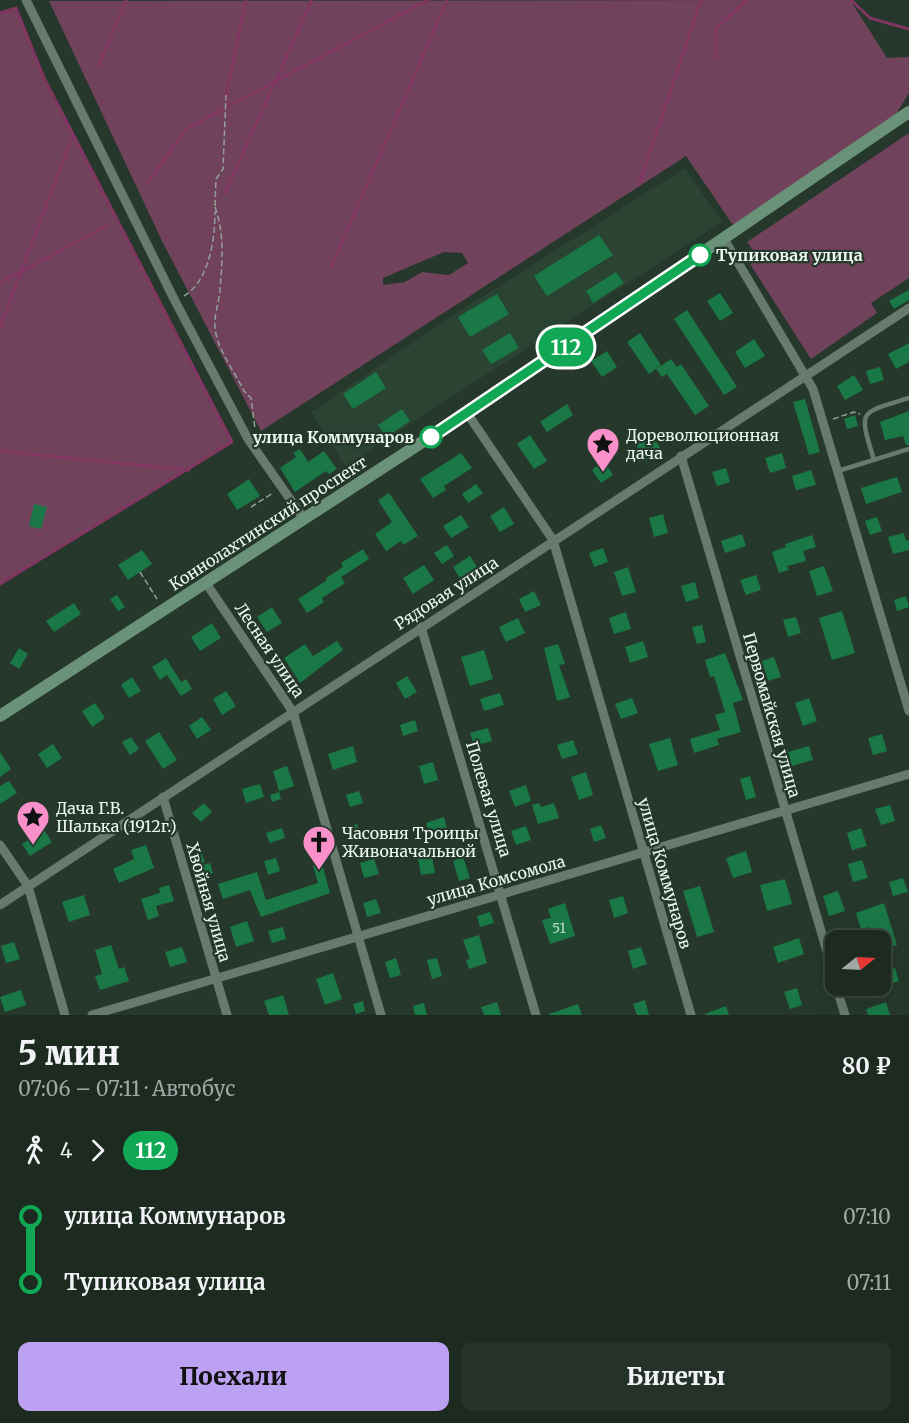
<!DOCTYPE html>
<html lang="ru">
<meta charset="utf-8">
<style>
:root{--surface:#1c2a20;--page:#253229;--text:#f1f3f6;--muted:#a0a7a5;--line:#3a463e;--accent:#bca0f2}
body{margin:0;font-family:Merriweather,serif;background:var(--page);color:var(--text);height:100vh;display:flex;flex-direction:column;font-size:22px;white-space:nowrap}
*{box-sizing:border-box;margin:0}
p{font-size:20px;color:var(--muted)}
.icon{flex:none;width:33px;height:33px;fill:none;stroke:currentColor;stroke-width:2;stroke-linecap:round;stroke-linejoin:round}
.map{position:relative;height:1015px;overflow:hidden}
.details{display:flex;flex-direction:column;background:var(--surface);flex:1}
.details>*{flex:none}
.badge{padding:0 12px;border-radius:20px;font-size:21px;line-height:39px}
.needle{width:39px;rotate:72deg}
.fabs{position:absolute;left:825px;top:930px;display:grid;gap:12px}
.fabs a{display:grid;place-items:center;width:66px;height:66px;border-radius:12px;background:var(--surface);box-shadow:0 6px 24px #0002,0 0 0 2px var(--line);font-size:30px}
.map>.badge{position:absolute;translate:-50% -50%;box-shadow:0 0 0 3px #fff}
.legs{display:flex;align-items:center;gap:9px;height:66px;padding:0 18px;font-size:20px}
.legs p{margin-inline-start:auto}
.headline{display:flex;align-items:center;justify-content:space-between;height:102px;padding:0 18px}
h1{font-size:33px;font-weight:800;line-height:45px}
.cta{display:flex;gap:12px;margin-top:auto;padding:12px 18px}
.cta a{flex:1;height:69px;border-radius:12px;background:var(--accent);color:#111;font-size:24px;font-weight:800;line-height:69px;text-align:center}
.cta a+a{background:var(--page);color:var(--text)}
ul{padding:0 18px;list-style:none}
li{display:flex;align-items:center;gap:21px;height:66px;font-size:22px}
li i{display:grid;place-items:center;width:9px;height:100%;margin:0 8px;background:currentColor}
li i::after{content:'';width:15px;height:15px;margin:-8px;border:4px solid;border-radius:50%;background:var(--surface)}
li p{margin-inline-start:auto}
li:first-child i{background:linear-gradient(#0000 50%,currentColor 0)}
li:last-child i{background:linear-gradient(currentColor 50%,#0000 0)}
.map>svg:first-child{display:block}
.built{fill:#2a4333}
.green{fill:#70425b;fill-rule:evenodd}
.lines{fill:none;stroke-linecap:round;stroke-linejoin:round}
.stream{stroke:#803661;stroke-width:3}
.building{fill:#197846}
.path{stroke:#92a197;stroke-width:1.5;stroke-dasharray:6 3;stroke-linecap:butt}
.lane{stroke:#667b6d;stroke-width:4.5}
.street{stroke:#667b6d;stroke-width:9}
.secondary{stroke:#6a9278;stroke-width:12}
.line-1-casing{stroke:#fff;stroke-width:14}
.line-1{stroke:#10a855;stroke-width:9}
.stop-1-dot{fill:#fff;stroke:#10a855;stroke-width:3}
.labels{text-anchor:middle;stroke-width:4.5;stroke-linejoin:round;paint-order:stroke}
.number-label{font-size:14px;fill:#b8d8c6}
.stop-label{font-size:16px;font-weight:bold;fill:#edf8f0;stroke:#25382b;text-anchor:start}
.poi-label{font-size:16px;fill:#edf8f0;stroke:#25382b;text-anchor:start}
.street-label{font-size:16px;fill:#edf8f0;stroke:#25382b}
</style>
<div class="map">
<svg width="909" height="1015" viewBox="0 0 909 1015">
<rect width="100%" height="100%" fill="#25382b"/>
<polygon class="built" points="685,168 722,222 345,466 311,412 457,313"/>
<g class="green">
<path d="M 850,0 L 887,58 L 909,57 L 909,93 L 895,116 L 733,225 L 686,156 L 261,431 L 162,241 L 49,1 ZM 444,252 L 462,253 L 468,263 L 449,275 L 422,272 L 405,282 L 383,285 L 383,278 Z"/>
<polygon points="16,8 44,78 232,442 0,584 0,13"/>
<polygon points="909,133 909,278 871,303 877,313 811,359 750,264 759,258 747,242"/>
</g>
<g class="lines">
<g class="stream">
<polyline points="851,0 870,18 909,29"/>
<polyline points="0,13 16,8 44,78 232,442 0,584"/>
<polyline points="716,57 716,29 746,0"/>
<polyline points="99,65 126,0"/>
<polyline points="229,105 226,95 246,0"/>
<polyline points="147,184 186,129 428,0"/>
<polyline points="639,185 701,0"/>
<polyline points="225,193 312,0"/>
<polyline points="331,268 447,0"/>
<polyline points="0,283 108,225"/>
<polyline points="0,327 73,135"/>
<polyline points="0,451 189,470"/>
</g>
</g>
<g class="building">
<polygon points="599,235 613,255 547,296 534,276"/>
<polygon points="616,272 624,283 593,303 586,291"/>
<polygon points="909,290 909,300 894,309 889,301"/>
<polygon points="720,293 733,313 720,321 707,301"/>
<polygon points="497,294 509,314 470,337 458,317"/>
<polygon points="687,310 737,387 724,395 674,319"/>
<polygon points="510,333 519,348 491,364 482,350"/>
<polygon points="640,333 661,365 649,374 627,342"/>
<polygon points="754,339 765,356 745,368 735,352"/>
<polygon points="909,343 909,362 896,369 888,354"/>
<polygon points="607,351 617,367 602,377 591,361"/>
<polygon points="671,359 677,367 681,364 709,406 695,415 667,374 662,377 656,369"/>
<polygon points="880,367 884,380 870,384 866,371"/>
<polygon points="376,372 386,388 353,409 343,394"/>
<polygon points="854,375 863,390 845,400 837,386"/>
<polygon points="805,399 820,452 809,455 793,402"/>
<polygon points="567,404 573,415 547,432 540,422"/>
<polygon points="402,409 410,421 386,437 378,425"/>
<polygon points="909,411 909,445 906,445 903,436 885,440 880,422"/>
<polygon points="855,415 858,426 847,429 844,419"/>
<polygon points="530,435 547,461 534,469 517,444"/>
<polygon points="652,435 662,451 646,461 636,445"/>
<polygon points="604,438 609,446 599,452 613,475 601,483 592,470 597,466 586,449"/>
<polygon points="300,449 308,462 324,451 337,469 329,474 326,471 295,492 280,468 296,457 293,453"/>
<polygon points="461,453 472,468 444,486 446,490 433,498 420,479"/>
<polygon points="782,453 786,468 770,473 765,458"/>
<polygon points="726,468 730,482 717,486 712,472"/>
<polygon points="811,470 816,485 796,490 792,476"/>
<polygon points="897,477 902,492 866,504 861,488"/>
<polygon points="249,479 260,496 237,510 227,494"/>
<polygon points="476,484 483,493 468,503 462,494"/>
<polygon points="389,493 418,536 403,545 401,541 386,551 375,534 392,522 378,500"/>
<polygon points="34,504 47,507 41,529 29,526"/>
<polygon points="504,507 514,524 500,532 490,516"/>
<polygon points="663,514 668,533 654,537 649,518"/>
<polygon points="461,515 469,527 451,538 443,526"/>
<polygon points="877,517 882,531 870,535 865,521"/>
<polygon points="904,533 906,541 909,540 909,550 893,554 888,537"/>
<polygon points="742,534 746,546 725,553 721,541"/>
<polygon points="812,535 816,547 803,551 806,561 787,566 789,570 779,573 772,552 786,547 785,544"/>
<polygon points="447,545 454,556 442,564 434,553"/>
<polygon points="603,548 608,562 594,567 589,553"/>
<polygon points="363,549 369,559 341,577 345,583 322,598 324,602 307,613 298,599 327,580 326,578 343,567 341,563"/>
<polygon points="142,550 152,564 128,580 118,565"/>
<polygon points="470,556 477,567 460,578 453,567"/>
<polygon points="424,565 434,580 413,594 403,578"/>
<polygon points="824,566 833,591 817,596 809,571"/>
<polygon points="628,567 636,592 622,596 614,572"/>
<polygon points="756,575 761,590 746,595 740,580"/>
<polygon points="695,582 699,598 686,602 681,586"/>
<polygon points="534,591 541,605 525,612 519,599"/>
<polygon points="117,595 125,607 118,611 110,599"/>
<polygon points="906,596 909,607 897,611 894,600"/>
<polygon points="74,603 81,614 54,632 46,621"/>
<polygon points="272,607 282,623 267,632 257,617"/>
<polygon points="842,611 855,653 832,660 819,618"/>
<polygon points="626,612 631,629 614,634 609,618"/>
<polygon points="796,617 801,633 788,637 783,620"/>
<polygon points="518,618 525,633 506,642 499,627"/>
<polygon points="212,623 221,638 200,651 191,637"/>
<polygon points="702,625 706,642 697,644 692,627"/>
<polygon points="337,641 343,650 300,683 284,658 305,644 313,656"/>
<polygon points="643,641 648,657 630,663 625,647"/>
<polygon points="558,644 565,664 559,665 570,697 557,701 544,648"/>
<polygon points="19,648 28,654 19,669 10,663"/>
<polygon points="484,650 493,679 470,686 461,657"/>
<polygon points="725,653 743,700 733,703 741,732 717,739 719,745 694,753 690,739 720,730 715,715 725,712 714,676 710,677 705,660"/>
<polygon points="774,657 781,677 768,681 762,661"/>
<polygon points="166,658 181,682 186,679 192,689 181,696 167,675 160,680 152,667"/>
<polygon points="407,676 417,692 405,699 396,683"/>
<polygon points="132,677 141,691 129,698 121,685"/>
<polygon points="226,691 236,706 222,715 213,699"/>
<polygon points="500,693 504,705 484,711 480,699"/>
<polygon points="632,698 638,713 621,719 615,704"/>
<polygon points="809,698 817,721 803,726 795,703"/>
<polygon points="95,703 105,718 92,727 82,711"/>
<polygon points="202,717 211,730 197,739 189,726"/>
<polygon points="415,720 418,731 403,736 400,725"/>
<polygon points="488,728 492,741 474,746 470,733"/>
<polygon points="159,732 177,760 163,769 145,741"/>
<polygon points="882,734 887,751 873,755 868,738"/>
<polygon points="131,737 139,749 130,755 122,742"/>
<polygon points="670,738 678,765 658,771 649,744"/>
<polygon points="573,740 578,754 562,759 557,745"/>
<polygon points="53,744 62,758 47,768 38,754"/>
<polygon points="353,746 357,762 333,770 328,754"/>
<polygon points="809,746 813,760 792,766 788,752"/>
<polygon points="0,752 11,769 0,777"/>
<polygon points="433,762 438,780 424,784 419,766"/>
<polygon points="287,766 294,786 279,791 273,771"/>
<polygon points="586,772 593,795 579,800 571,777"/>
<polygon points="750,776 756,797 746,800 740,779"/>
<polygon points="9,781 17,793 0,804 0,786"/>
<polygon points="260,784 264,797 246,803 242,789"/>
<polygon points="526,785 531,801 515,807 509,791"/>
<polygon points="359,791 363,803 350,807 346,795"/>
<polygon points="279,792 281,799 272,802 270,795"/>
<polygon points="204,803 212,812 201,822 192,813"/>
<polygon points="539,803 541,807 554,803 559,818 538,824 532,805"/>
<polygon points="890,805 895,821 881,825 875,809"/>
<polygon points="444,817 448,832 431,838 426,823"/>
<polygon points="357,824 362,838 351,842 346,828"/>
<polygon points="601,825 606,838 594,842 590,829"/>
<polygon points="526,826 531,840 516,845 511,831"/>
<polygon points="282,828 285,838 270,843 266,833"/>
<polygon points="861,828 867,846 852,850 847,833"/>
<polygon points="44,830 52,842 30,856 22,844"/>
<polygon points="146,845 154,868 119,883 113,869 134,859 131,850"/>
<polygon points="746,851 752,872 733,878 726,858"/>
<polygon points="201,852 205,862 197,864 194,854"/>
<polygon points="432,857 435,873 421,875 418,859"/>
<polygon points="463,857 470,878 459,881 453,861"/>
<polygon points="276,858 280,871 268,875 264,861"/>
<polygon points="374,859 379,874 364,878 360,863"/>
<polygon points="862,860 868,878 853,882 848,864"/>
<polygon points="210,863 213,873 202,876 199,866"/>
<polygon points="322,863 330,893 261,917 250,890 223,899 218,884 257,872 266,900 318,883 313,866"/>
<polygon points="903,878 908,892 893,896 889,882"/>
<polygon points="785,879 792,904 767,911 760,885"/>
<polygon points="169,885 174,901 156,906 159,916 148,920 141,899 160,893 159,888"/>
<polygon points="700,886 714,932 697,937 683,891"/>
<polygon points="838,891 845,911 829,916 823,896"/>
<polygon points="84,895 90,915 69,922 62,902"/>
<polygon points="623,896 628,913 614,918 609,900"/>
<polygon points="376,899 381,913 367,917 363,903"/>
<polygon points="565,903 575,936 550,944 542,920 551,918 548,909"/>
<polygon points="884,903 897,945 880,951 880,940 872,940 868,927 861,929 856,913"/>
<polygon points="490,912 494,923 480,927 477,916"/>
<polygon points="247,921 254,941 236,947 230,927"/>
<polygon points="283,927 286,939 272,943 268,931"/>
<polygon points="479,935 487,963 469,969 466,960 470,959 463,940"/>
<polygon points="799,938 804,954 778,963 773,947"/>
<polygon points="14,942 20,959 6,963 1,946"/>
<polygon points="111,945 119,969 124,967 129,981 100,990 95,976 102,974 95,950"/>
<polygon points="182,947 187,962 170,967 165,952"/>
<polygon points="641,947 647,964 633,969 628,951"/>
<polygon points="396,958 401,975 390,978 385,962"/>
<polygon points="437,958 442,976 432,979 427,960"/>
<polygon points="895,968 899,981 880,987 880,972"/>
<polygon points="333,973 342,999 325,1005 316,979"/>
<polygon points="797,988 802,1005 790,1009 784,992"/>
<polygon points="21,990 26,1005 5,1012 0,997"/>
<polygon points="283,995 289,1015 269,1015 264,1001"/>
<polygon points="645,1000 649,1015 637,1015 633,1004"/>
<polygon points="363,1001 365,1011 356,1014 353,1004"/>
<polygon points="497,1002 501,1015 484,1015 481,1007"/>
<polygon points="886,1002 890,1015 868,1015 866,1009"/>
<polygon points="424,1003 427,1015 415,1015 413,1006"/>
<polygon points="578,1004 582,1015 550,1015 549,1014"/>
<polygon points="726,1006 729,1015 705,1015 705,1014"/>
</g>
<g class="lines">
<g class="path">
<polyline points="215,206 216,179 223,169 226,95"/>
<path d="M 215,207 C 225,235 222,262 220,290 C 219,302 214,315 215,327 C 216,348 235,372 244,391 L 251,398 L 255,429"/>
<path d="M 184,296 C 210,280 215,238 215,211"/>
<polyline points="833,419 854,412 860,414"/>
<polyline points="251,507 273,493"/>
<polyline points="140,572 157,599"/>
</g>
<g class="lane">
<path d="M 874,460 C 858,408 859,414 909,398"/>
<polyline points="838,471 909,449"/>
</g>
<g class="street">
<polyline points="26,0 175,301 248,439 304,519"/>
<polyline points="724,239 813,389 909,711"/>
<polyline points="467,413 553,540 691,1015"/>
<polyline points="681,456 836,982"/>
<polyline points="206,583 293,712 381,1015"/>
<polyline points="421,627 536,1015"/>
<polyline points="163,797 227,1015"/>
<polyline points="0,845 28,886 65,1015"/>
<polyline points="0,905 909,308"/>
<polyline points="836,986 845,1015"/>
<polyline points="92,1015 909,774"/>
</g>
<polyline class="secondary" points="0,716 467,413 909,112"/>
</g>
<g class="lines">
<g class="line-1-casing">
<polyline id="line-1" points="431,437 700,255"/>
</g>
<use href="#line-1" class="line-1"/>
</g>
<defs>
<g id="sight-pin" transform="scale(1.725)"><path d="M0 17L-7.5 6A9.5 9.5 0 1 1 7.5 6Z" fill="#f990ca" stroke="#25382b"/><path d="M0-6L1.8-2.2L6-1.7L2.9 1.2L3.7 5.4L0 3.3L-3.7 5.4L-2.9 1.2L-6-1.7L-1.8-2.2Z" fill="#111"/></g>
<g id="church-pin" transform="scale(1.725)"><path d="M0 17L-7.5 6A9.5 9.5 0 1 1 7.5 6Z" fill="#f990ca" stroke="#25382b"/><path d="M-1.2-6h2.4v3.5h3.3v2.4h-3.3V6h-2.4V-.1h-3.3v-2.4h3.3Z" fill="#111"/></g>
</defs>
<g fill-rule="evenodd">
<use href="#sight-pin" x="603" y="444"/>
<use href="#sight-pin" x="33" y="817"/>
<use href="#church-pin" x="319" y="842"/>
</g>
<g class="stop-1-dot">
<circle cx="700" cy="255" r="10"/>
<circle cx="431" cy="437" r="10"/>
</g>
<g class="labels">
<g class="number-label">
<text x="559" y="933">51</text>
</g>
<g class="stop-label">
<text x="716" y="261">Тупиковая улица</text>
<text x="414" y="443" text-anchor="end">улица Коммунаров</text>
</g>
<g class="poi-label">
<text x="626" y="441">Дореволюционная<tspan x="626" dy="18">дача</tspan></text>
<text x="56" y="814">Дача Г.В.<tspan x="56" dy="18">Шалька (1912г.)</tspan></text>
<text x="342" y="839">Часовня Троицы<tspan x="342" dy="18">Живоначальной</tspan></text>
</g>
<g class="street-label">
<text transform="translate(268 523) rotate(-33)" y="6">Коннолахтинский проспект</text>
<text transform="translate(446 593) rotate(-33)" y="6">Рядовая улица</text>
<text transform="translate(270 650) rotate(56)" y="6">Лесная улица</text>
<text transform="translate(772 715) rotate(74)" y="6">Первомайская улица</text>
<text transform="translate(489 799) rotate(73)" y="6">Полевая улица</text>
<text transform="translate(665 873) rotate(74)" y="6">улица Коммунаров</text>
<text transform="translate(496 880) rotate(-16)" y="6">улица Комсомола</text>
<text transform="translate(209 902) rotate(74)" y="6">Хвойная улица</text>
</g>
</g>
</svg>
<div class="fabs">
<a><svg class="needle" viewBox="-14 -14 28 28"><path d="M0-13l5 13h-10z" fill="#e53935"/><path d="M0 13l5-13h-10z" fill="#a0a7a5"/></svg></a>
</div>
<b class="badge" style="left:566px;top:347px;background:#10a855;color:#fff">112</b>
</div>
<section class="details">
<div class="headline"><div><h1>5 мин</h1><p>07:06 – 07:11 · Автобус</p></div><b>80 ₽</b></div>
<div class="legs"><svg class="icon" aria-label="walk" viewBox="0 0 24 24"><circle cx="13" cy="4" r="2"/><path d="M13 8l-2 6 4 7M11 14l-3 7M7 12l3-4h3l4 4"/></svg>4<svg class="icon" aria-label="forward" viewBox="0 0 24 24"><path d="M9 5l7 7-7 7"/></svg><b class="badge" style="background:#10a855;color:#fff">112</b></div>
<ul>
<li><i style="color:#10a855"></i><b>улица Коммунаров</b><p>07:10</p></li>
<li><i style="color:#10a855"></i><b>Тупиковая улица</b><p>07:11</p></li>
</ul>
<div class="cta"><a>Поехали</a><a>Билеты</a></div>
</section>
